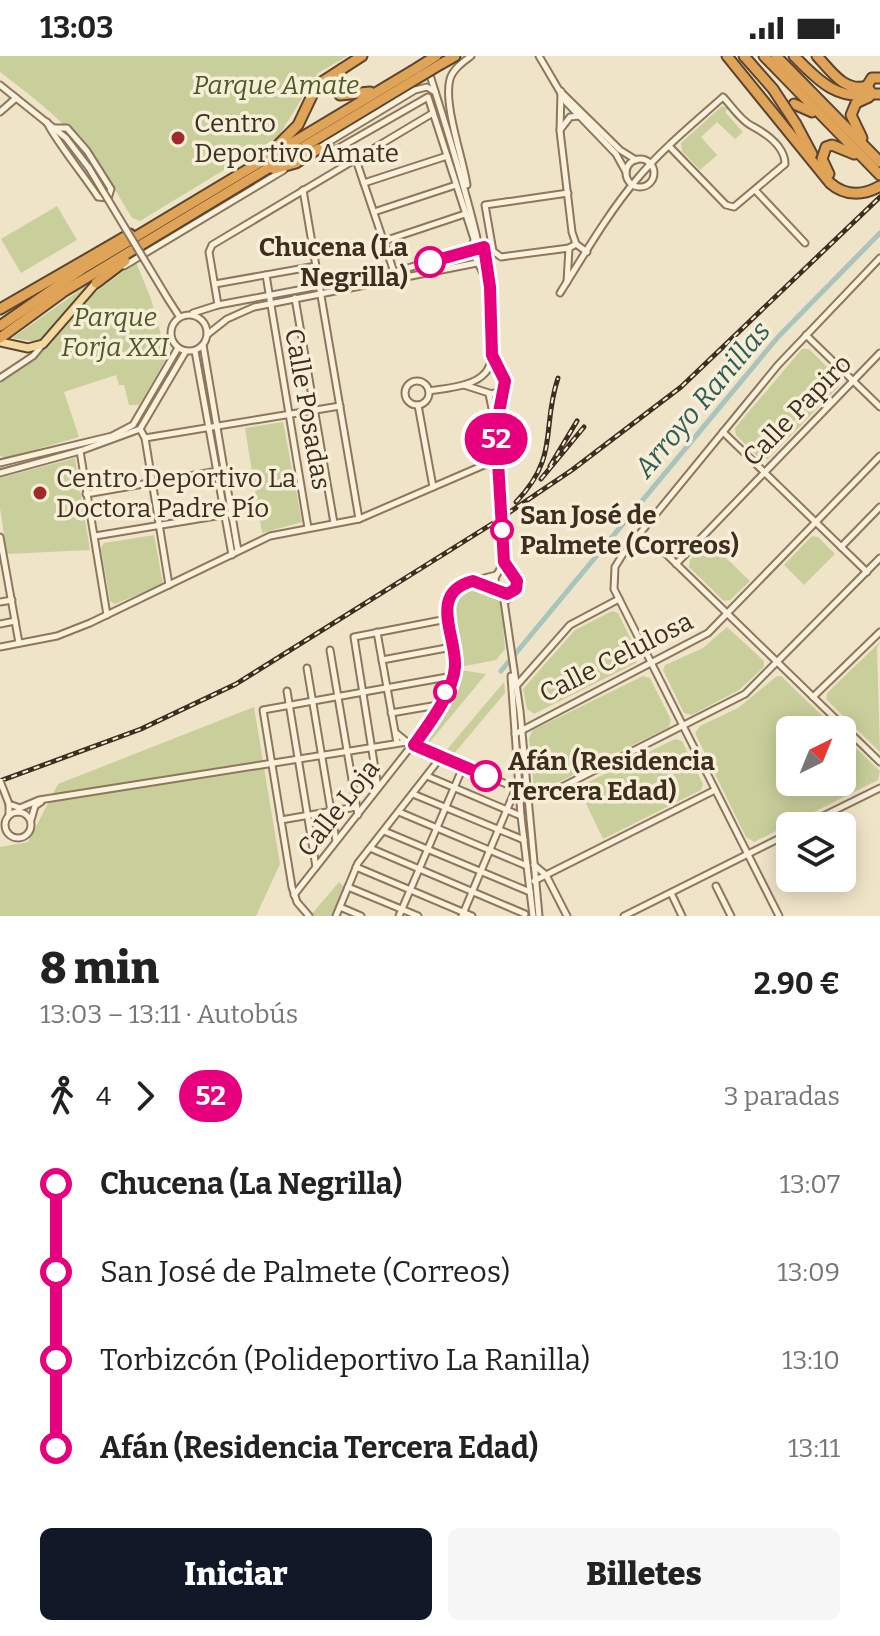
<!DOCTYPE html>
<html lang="es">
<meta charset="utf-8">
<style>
:root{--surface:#fff;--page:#f6f6f6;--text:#222;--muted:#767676;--accent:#111827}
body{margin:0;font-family:Bitter,serif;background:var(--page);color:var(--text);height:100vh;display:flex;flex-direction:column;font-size:30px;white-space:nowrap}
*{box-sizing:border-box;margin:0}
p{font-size:26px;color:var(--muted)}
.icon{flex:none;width:44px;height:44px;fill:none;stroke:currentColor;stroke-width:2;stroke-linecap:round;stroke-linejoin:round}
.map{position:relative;height:860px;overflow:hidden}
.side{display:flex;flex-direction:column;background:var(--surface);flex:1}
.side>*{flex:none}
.badge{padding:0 16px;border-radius:26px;font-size:28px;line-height:52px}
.needle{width:52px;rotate:43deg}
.tools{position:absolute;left:776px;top:660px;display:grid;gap:16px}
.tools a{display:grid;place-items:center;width:80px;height:80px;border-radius:12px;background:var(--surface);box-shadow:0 4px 20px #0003;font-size:40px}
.map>.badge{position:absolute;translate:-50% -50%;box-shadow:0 0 0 4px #fff}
.legs{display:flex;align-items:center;gap:12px;height:88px;padding:0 40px;font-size:26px}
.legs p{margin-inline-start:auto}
.overview{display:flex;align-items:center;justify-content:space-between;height:136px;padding:0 40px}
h1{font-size:44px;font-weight:800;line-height:60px}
.cta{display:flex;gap:16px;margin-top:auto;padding:16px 40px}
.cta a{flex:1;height:92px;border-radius:12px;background:var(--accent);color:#fff;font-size:32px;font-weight:800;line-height:92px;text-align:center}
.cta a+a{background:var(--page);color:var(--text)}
ul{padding:0 40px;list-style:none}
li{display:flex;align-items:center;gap:28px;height:88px;font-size:30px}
li i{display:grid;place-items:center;width:12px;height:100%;margin:0 10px;background:currentColor}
li i::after{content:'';width:20px;height:20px;margin:-10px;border:6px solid;border-radius:50%;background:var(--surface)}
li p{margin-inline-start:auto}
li:first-child i{background:linear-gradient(#0000 50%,currentColor 0)}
li:last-child i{background:linear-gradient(currentColor 50%,#0000 0)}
.status{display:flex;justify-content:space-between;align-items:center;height:56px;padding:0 40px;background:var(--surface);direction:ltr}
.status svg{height:22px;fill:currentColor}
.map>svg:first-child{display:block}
.green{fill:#c9cf9b}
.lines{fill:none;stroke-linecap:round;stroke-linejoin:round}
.canal{stroke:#a9c4bc;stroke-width:5}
.minor-casing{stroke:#8d765c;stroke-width:9}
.major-casing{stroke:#5b4430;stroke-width:11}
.highway-casing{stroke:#5b4430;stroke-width:13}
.minor{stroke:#faf1dc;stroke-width:5}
.major{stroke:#f3d9a0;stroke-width:7}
.highway{stroke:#e0a458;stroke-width:9}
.rail-casing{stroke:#3d2e20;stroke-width:5}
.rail{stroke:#f7eed8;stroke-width:2;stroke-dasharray:6;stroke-linecap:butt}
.minor-bridge-casing{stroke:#8d765c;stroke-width:9;stroke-linecap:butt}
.highway-bridge-casing{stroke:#5b4430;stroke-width:13;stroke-linecap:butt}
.minor-bridge{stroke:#faf1dc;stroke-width:5}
.highway-bridge{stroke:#e0a458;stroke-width:9}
.line-1-casing{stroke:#fff;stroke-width:18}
.line-1{stroke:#e6007e;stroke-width:12}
.poi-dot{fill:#9e2a2b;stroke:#f7eed8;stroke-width:3}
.stop-1-dot{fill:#fff;stroke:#e6007e;stroke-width:4}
.labels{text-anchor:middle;stroke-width:7;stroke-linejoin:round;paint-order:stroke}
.park-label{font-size:26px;font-style:italic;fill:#4d5a26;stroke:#f7eed8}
.poi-label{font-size:26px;fill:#3d2e20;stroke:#f7eed8;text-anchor:start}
.stop-label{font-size:26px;font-weight:bold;fill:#3d2e20;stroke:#f7eed8;text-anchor:start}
.street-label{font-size:26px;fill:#3d2e20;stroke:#f7eed8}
.water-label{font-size:28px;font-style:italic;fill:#2f5d5a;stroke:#f7eed8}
</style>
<div class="status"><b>13:03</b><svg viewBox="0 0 49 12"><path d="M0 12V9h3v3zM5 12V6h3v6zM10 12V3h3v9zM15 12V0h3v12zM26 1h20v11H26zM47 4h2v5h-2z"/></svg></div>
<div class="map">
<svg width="880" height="860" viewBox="0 0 880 860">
<rect width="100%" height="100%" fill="#f0e4c8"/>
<g class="green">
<path d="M 0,0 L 348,0 L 318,17 L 278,81 L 140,165 L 132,162 C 91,90 65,65 0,16 Z"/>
<polygon points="722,50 728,52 725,56 743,76 735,83 717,66 701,81 717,99 700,114 682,95 681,87"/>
<polygon points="57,150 77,184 21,217 1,183"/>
<polygon points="136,206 151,243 167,301 139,349 129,349 124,329 119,329 116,319 64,336 79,381 6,402 0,400 0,327 50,289 85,244"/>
<polygon points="90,227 38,286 12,282"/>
<polygon points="802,293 809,293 839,323 839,330 768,403 761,404 736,379 735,372"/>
<polygon points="283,366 302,466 262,477 245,372"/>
<polygon points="75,402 90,494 7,498 0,452 0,422"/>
<polygon points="154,479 163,528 115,548 110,545 101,492 104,487"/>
<polygon points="812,480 818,481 835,498 804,529 784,509"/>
<polygon points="709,486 750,525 730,544 724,545 689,511 690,504"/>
<path d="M 471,529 L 490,533 L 501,543 L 505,593 L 496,604 L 460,611 C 455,584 438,544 471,529 Z"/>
<polygon points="612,555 618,557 639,600 636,607 534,658 527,653 523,633 575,574"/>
<polygon points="727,571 764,605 764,611 739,634 692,659 684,657 663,614 665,609 703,592"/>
<polygon points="880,586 877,592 880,696 826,643 827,637"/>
<polygon points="461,614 486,618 429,687 423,681"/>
<polygon points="643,620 650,622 671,664 669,671 541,735 534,731 529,682 533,674"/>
<polygon points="777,620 781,620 837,674 790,674 790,726 842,726 842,679 880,715 878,724 754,786 746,781 695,677 700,670 738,652"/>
<polygon points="504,626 505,637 452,700 444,697"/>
<polygon points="254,651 280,808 256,860 0,860 0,791 28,786 58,728"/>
<polygon points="675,683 682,685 703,728 701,734 603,783 578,731"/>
<polygon points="339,826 344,831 332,860 310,860"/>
</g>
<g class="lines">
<polyline class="canal" points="501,615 778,281 880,177"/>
<g class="minor-casing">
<g id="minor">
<polyline points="539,0 566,46 616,98 626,116"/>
<polyline points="0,29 66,82 89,112"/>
<polyline points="561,35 560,75 572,176 576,188 587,196"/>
<polyline points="561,36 620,94 636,104"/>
<polyline points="0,56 16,42"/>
<path d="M 47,66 C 50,77 88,125 98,141 L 108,142 L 111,133 L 87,95 L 67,72 L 54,72"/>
<polyline points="560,74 570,61 579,60"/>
<polyline points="319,92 415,34 427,31 435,36"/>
<polyline points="319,93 337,93 355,101 395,219"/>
<polyline points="337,93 428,41 474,183 472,194"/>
<circle cx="640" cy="117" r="14"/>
<polyline points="364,127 447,100"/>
<path d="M 467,129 C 463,102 443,48 450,23 C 453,13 463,6 471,0"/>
<polyline points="303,134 359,463"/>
<polyline points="756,135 805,187"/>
<polyline points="568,137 485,149 493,195 501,201 569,192 576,188"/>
<polyline points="374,156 456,129"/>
<polyline points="384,185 465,158"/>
<polyline points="480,191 484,191 486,197 490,237"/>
<polyline points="472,195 484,219"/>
<polyline points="124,210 284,114"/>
<polyline points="266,219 308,472"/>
<polyline points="567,226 569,192"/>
<polyline points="215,228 316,210"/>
<path d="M 560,237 C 584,199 608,157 637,123 C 662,93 694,67 723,41 C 731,49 741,65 752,70 C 765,77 785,90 785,108 L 734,151 L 726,149 L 669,90"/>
<polyline points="295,242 334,467"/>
<polyline points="168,243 179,260"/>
<polyline points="218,249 209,196 212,189 433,57"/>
<polyline points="193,257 218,249 394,216 480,191"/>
<circle cx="189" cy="277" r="18"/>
<polyline points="208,278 227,263 254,251 487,205"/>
<polyline points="806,279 880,351"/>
<polyline points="203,289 238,495"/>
<polyline points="195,295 232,499"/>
<polyline points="492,299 505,325 496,371"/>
<polyline points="0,322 33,300 43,288"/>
<circle cx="417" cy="337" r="12"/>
<polyline points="464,329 492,338 503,333"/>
<path d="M 429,335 C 446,332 474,331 486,316 C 515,277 444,65 429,16"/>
<polyline points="489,338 496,372 499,426"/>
<polyline points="418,349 433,431"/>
<polyline points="140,373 145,382 169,529"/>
<polyline points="723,376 867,516"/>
<polyline points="145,382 340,350"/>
<polyline points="80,395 107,559"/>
<polyline points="0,407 112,380 133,369 178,292"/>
<polyline points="0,417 80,395 140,373 186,295"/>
<polyline points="86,438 218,415"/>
<polyline points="95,480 228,458"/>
<polyline points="0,481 19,587"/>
<polyline points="630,490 650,488 660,492 880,706"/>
<polyline points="841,491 880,451"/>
<polyline points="504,507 517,525 507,544"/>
<polyline points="676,508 880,297"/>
<polyline points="478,526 505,538"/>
<polyline points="496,532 495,522 504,506 502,476"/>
<polyline points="503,538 520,655 539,860"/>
<polyline points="0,546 12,544"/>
<polyline points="0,568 15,565"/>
<polyline points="377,576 397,687"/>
<polyline points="0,591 57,580 90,567 270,480 359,463 498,403"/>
<polyline points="330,594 358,759"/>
<polyline points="382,604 452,591"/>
<polyline points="307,612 336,785"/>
<polyline points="511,620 521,760 533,860"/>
<polyline points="517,629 570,569 619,543"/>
<polyline points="287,635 316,811"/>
<polyline points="813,641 880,576"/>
<polyline points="391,657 438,649"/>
<polyline points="396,677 407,686 518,733"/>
<polyline points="515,678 708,577 880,400"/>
<polyline points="427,720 521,760"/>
<polyline points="378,732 354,581 447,563"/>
<polyline points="413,738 524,784"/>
<polyline points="527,739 548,738 745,638 880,502"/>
<polyline points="18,756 20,752 39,744 407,686"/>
<polyline points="399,756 527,810"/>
<circle cx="18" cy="769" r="13"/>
<polyline points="9,759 9,748 20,752"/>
<polyline points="31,764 35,750 41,746"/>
<polyline points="281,764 356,751"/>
<polyline points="803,770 880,732"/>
<polyline points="384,775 530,836"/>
<polyline points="370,792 525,858"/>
<polyline points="534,809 546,819 567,860"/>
<polyline points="356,811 472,860"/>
<polyline points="534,825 715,734"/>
<polyline points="716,830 731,860"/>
<polyline points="348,831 418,860"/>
<polyline points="671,837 682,860"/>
<polyline points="294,839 431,665 455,610 445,553 449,542 465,527 496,519"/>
<polyline points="340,851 361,860"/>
<polyline points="309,860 297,846 292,831 263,654 453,620"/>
<polyline points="336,860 358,807 441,701"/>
<polyline points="399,860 463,711"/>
<polyline points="462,860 516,732"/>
<polyline points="624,860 790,777"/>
<polyline points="779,860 614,533 615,511 623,498 778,309 880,202"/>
</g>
</g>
<g class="major-casing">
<polyline id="major" points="0,286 28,292 43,288 96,227"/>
</g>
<g class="highway-casing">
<g id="highway">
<path d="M 727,0 L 830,127 C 845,140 863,140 880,130"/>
<polyline points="744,0 773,33"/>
<polyline points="764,0 880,119"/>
<polyline points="776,0 880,106"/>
<path d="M 794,0 C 817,23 836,45 872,38"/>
<path d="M 817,0 C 831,15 845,37 867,30"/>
<polyline points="441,8 455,0"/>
<polyline points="342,13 334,26 340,39 370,36"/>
<polyline points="880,22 872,22 867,30 872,38 880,38"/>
<polyline points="794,48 812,56"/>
<polyline points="796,68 812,98"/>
<polyline points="862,82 851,59 856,47 869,41"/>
<polyline points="274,93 298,69 317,29 362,0"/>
<polyline points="274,113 296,107 318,93"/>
<polyline points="829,118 822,103 826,91 832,89 854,98"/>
<polyline points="96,227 125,205"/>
<polyline points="0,253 130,178"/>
<polyline points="0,270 82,213 417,12"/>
<polyline points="0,282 63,236 421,20"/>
</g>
</g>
<use href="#minor" class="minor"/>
<use href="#major" class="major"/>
<use href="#highway" class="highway"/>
<g class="rail-casing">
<g id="rail">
<polyline points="550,410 577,365"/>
<polyline points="541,423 584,371"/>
<path d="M 516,446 C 560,400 541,373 558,322"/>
<polyline points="0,725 141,673 236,628 495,466 572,414 681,331 880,141"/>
</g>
</g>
<use href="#rail" class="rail"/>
<g class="minor-bridge-casing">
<g id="minor-bridge">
<polyline points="89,112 168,243"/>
<polyline points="499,426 502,476"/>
<polyline points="0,725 9,748"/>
</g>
</g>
<g class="highway-bridge-casing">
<g id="highway-bridge">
<polyline points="417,12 436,0"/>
<polyline points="421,20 441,8"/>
<polyline points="773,33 796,68"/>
</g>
</g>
<use href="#minor-bridge" class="minor-bridge"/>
<use href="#highway-bridge" class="highway-bridge"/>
</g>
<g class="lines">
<g class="line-1-casing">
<path id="line-1" d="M 430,206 L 484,191 L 490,231 L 492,299 L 505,325 L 496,372 L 504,506 L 517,525 L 516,533 L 507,538 L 473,525 C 427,537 457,580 455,611 C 453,637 429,668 414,689 L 486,720"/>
</g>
<use href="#line-1" class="line-1"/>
</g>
<g class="poi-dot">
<circle cx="178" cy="82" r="8"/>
<circle cx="40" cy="437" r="8"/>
</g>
<g class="stop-1-dot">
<circle cx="430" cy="206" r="14"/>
<circle cx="502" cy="474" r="10"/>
<circle cx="445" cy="636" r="10"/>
<circle cx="486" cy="720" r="14"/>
</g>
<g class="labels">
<g class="park-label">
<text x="276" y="38">Parque Amate</text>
<text x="115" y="270">Parque<tspan x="115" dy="30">Forja XXI</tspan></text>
</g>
<g class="poi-label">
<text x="194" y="76">Centro<tspan x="194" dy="30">Deportivo Amate</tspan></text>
<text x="56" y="431">Centro Deportivo La<tspan x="56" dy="30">Doctora Padre Pío</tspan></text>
</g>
<g class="stop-label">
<text x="408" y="200" text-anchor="end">Chucena (La<tspan x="408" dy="30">Negrilla)</tspan></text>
<text x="520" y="468">San José de<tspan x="520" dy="30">Palmete (Correos)</tspan></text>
<text x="508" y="714">Afán (Residencia<tspan x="508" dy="30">Tercera Edad)</tspan></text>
</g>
<g class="street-label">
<text transform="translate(308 353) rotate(80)" y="9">Calle Posadas</text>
<text transform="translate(797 354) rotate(-46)" y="9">Calle Papiro</text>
<text transform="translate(616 601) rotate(-27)" y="9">Calle Celulosa</text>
<text transform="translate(338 752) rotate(-52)" y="9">Calle Loja</text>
</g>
<g class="water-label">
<text transform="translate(702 343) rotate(-50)" y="10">Arroyo Ranillas</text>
</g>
</g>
</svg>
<div class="tools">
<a><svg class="needle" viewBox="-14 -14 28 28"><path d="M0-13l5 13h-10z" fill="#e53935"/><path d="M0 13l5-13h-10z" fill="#767676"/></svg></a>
<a><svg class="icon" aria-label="layers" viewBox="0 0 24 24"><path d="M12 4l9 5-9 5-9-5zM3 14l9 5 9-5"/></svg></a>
</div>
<b class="badge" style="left:496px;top:383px;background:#e6007e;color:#fff">52</b>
</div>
<section class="side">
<div class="overview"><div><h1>8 min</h1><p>13:03 – 13:11 · Autobús</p></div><b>2.90 €</b></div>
<div class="legs"><svg class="icon" aria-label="walk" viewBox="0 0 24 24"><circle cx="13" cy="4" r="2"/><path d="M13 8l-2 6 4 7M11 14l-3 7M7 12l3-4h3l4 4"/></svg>4<svg class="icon" aria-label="forward" viewBox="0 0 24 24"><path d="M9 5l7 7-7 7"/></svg><b class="badge" style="background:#e6007e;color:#fff">52</b><p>3 paradas</p></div>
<ul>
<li><i style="color:#e6007e"></i><b>Chucena (La Negrilla)</b><p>13:07</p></li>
<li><i style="color:#e6007e"></i><span>San José de Palmete (Correos)</span><p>13:09</p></li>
<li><i style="color:#e6007e"></i><span>Torbizcón (Polideportivo La Ranilla)</span><p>13:10</p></li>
<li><i style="color:#e6007e"></i><b>Afán (Residencia Tercera Edad)</b><p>13:11</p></li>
</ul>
<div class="cta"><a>Iniciar</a><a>Billetes</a></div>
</section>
